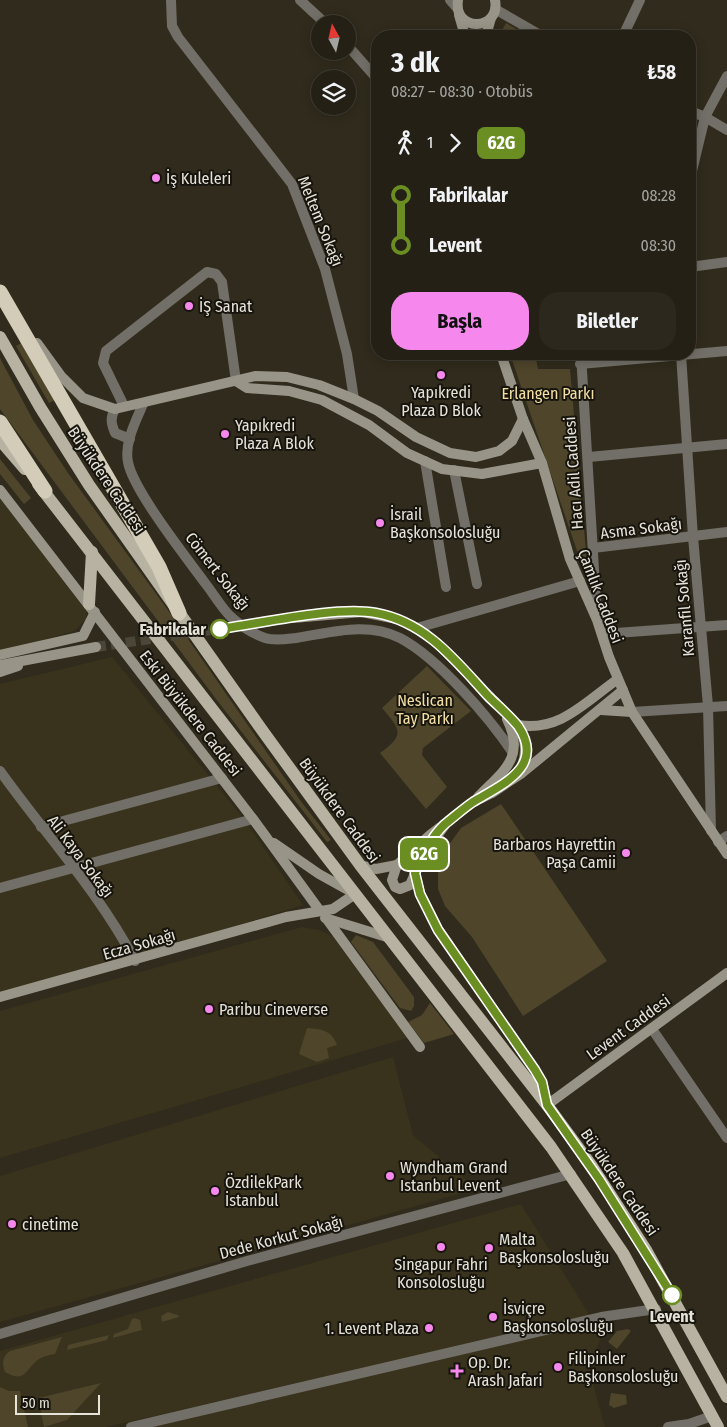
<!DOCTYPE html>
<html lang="tr">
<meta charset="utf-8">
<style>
:root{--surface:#242015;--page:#2c281e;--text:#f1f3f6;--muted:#a3a3a0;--line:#413e34;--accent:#f688ed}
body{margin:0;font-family:"Fira Sans Condensed",sans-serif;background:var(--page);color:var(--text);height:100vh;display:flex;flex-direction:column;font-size:19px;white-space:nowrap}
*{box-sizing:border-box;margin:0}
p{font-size:16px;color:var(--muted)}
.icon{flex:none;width:28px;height:28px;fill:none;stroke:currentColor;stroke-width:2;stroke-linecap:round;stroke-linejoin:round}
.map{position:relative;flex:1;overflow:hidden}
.drawer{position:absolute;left:371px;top:30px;width:325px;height:330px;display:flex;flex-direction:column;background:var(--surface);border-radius:20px;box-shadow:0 2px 12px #0003,0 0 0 1px var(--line)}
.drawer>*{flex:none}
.badge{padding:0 10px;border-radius:8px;font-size:18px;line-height:32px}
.needle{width:32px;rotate:352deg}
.tools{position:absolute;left:311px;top:15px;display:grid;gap:10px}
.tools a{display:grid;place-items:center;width:45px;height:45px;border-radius:50%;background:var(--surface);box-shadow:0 2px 12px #0003,0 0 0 1px var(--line);font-size:25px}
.scale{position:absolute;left:15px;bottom:12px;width:85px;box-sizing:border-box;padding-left:5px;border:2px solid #e6e3d9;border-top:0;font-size:14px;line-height:18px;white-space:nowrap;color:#e6e3d9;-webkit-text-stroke:4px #16140d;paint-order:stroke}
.map>.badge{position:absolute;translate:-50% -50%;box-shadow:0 0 0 2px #fff}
.legs{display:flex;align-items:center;gap:8px;height:55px;padding:0 20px;font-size:16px}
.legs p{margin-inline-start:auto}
.summary{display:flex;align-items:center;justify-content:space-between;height:85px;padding:0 20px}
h1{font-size:28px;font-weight:700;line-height:38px}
.cta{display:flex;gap:10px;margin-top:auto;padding:10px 20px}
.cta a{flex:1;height:58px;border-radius:20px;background:var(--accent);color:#111;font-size:20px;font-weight:700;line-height:58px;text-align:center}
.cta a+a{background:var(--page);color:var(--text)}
ul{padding:0 20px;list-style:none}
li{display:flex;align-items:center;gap:18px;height:50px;font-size:19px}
li i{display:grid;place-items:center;width:8px;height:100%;margin:0 6px;background:currentColor}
li i::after{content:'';width:12px;height:12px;margin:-6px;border:4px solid;border-radius:50%;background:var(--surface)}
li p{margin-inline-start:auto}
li:first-child i{background:linear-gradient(#0000 50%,currentColor 0)}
li:last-child i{background:linear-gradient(currentColor 50%,#0000 0)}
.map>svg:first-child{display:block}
.built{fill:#39321c}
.green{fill:#4e452b}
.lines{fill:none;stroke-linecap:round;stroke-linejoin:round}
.secondary-tunnel{stroke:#4b4738;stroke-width:10;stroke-dasharray:10 5;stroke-linecap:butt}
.street{stroke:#716f67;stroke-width:10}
.secondary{stroke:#989588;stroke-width:10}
.primary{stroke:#b7b2a2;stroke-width:12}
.highway{stroke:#d2ccb9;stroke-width:15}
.line-1-casing{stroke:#fff;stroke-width:11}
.line-1{stroke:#6b8e23;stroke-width:8}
.poi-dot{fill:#f688ed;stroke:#16140d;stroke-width:2}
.stop-1-dot{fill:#fff;stroke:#6b8e23;stroke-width:2.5}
.labels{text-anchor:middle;stroke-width:4;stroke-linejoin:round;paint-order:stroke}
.poi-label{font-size:16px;fill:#e6e3d9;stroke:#16140d;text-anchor:start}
.street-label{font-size:16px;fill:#e6e3d9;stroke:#16140d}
.park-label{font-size:16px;fill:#f4e0a2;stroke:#16140d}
.stop-label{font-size:16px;font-weight:bold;fill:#e6e3d9;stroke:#16140d;text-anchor:end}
</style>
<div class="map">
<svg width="727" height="1427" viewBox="0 0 727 1427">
<rect width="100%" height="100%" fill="#302b1c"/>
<g class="built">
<polygon points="0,489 88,599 86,619 74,631 0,652"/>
<polygon points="112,657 244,819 303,905 130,958 0,995 0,684"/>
<polygon points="302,927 319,930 332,936 411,1037 0,1158 0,1011"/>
<polygon points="393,1057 413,1135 477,1189 0,1322 0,1176"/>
<polygon points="521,1204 590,1316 106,1427 20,1427 0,1393 0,1351"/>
<polygon points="597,1321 601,1336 590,1373 605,1427 139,1427"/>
</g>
<g class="green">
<polygon points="506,23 529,36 499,36"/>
<polygon points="23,342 55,400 49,403 16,346"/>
<polygon points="510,354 535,354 538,369 570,369 589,586"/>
<polygon points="0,358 33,420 68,473 165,606 300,800 331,840 327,842 216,699 0,409"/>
<polygon points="0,459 31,498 24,504 0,474"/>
<path d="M 427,666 L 471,711 L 423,748 L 422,755 L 447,787 L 426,809 L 380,753 C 405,735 401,730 382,708 Z"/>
<polygon points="501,804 607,961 523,1016 472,937 445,906 438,889 438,871 441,856 461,828"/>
<polygon points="356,935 373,942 414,997 414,1006 411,1011 400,1008 351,942"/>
<polygon points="430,1003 454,1034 424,1043 408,1022 422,1015"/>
<path d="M 307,1028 C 321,1029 332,1030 337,1045 L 327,1048 L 329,1058 L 317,1062 L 299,1054 Z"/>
<polygon points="168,1312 178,1315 179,1317 162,1322 161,1316"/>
<polygon points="135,1318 140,1320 142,1330 113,1338 114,1334 128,1329 132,1319"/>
<polygon points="628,1329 631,1331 617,1349 608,1342 617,1331"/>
<polygon points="109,1335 107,1340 67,1350 68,1345"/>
<path d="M 62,1337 L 55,1354 C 50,1355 44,1356 39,1359 C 25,1369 26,1384 5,1372 C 2,1363 2,1357 10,1351 Z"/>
<polygon points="101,1383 67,1420 44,1427 38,1398"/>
<polygon points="0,1387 9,1391 20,1391 28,1427 0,1427"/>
<polygon points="611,1393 626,1395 627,1404 614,1408 609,1405"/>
</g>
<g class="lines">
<polyline class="secondary-tunnel" points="96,647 293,618"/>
<g class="street">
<polyline points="171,0 172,26 178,37 292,184 325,269 347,354 354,399"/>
<polyline points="300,0 326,24"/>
<polyline points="450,0 457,8"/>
<polyline points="495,9 542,36"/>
<polyline points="623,36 640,0"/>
<polyline points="348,46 378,80"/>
<polyline points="690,111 705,117 727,130"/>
<polyline points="690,179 705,117 727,76"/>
<polyline points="690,267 727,262"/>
<polyline points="581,354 597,619"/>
<polyline points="681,354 693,537 708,706 711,831"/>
<polyline points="580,364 727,351"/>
<path d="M 143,404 C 136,421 124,443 128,462 C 133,490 186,557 205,583 C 213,593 221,607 230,616 C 240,625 253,634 265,638 C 275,641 286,639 296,638 C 330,633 366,621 400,638 C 438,658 489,717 513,753"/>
<polyline points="124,406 103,363 106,351 207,272 216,274 222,282 236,381"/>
<path d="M 115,409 C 110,418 111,423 115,433 L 130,439"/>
<polyline points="589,457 727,444"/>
<polyline points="425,461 446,587"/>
<polyline points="454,470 477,584"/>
<polyline points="593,548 727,532"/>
<polyline points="417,628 580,581"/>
<polyline points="602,634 727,625"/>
<polyline points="632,712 727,706"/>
<path d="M 0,771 C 45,834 99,892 135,961"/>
<polyline points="41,827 222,778"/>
<polyline points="718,842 727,836"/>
<polyline points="0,888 253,819"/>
<polyline points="652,1029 727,1138"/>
<polyline points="0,1334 247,1261 571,1174"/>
<polyline points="131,1427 601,1317 656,1309"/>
<polyline points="668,1427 689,1424 712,1416"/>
</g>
<g class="secondary">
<path d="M 458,0 C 453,33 501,31 495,0"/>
<polyline points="459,15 465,36"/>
<polyline points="486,36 491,18"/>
<polyline points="37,343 61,376 83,398 115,409 255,376 287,377 319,385 354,399 378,411 416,437 450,453 476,457 499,451 512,441 523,419"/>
<polyline points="501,354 523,419 542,463 570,559 597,620 609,657 632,712 727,854"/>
<polyline points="236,381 247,388 289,391 322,400 369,425 407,453 442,469 482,474 542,463"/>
<polyline points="0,490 253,819 320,911"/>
<path d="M 293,618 L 362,612 L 397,619 L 417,628 L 437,643 L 518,725 C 527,740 528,758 518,773"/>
<polyline points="0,655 83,636 95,612"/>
<polyline points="0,665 96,647"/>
<polyline points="0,672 18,666"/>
<polyline points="601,710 632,712"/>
<path d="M 518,725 C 560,732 585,702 618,679"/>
<path d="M 478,797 C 503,771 526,758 507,719"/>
<polyline points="445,825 423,855 410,885 400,889 395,887 392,880 397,865 430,835 473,802 492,793 522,773 623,690"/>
<polyline points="360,865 376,869 397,865"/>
<polyline points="415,873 420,893 438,929 535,1070 542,1082 547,1105 727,973"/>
<polyline points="325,918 390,938"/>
<polyline points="326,918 420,1047"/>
<polyline points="0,997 286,917 333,909 355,894 319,874 274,843"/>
</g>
<g class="primary">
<polyline points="0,337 40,407 89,485 262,730 360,865 547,1105 591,1165 646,1250 727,1397"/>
<polyline points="0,440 25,469"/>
<polyline points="38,484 551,1147 623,1253 718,1427"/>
<polyline points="89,604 92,552"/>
</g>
<g class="highway">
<polyline points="0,292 159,567 179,613"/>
<polyline points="0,422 45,491"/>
</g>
</g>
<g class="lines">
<g class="line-1-casing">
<path id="line-1" d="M 220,629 C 263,623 336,606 376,613 C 426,622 456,661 488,696 C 498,706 509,715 518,726 C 546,767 501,785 473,802 C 464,808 454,817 445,824 C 432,836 421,856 415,873 L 420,894 L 438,930 L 535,1070 L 542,1082 L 547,1105 L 599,1179 L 672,1295"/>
</g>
<use href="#line-1" class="line-1"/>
</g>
<g class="poi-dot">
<circle cx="156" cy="178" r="5"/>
<circle cx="189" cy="306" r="5"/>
<circle cx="441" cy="375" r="5"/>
<circle cx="225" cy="434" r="5"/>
<circle cx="380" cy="523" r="5"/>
<circle cx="626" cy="853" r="5"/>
<circle cx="209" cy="1009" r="5"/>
<circle cx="390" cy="1176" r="5"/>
<circle cx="215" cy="1191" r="5"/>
<circle cx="12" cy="1224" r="5"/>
<circle cx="441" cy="1247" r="5"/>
<circle cx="489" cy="1248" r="5"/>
<circle cx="493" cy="1317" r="5"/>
<circle cx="429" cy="1328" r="5"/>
<circle cx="558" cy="1367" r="5"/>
<path d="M454.5 1363.5h5v5h5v5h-5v5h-5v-5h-5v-5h5z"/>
</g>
<g class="stop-1-dot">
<circle cx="220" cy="629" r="9"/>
<circle cx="672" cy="1295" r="9"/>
</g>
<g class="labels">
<g class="poi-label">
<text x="166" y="184">İş Kuleleri</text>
<text x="199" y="312">İŞ Sanat</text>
<text x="441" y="398" text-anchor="middle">Yapıkredi<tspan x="441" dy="18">Plaza D Blok</tspan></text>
<text x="235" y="431">Yapıkredi<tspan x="235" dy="18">Plaza A Blok</tspan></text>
<text x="390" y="520">İsrail<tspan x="390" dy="18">Başkonsolosluğu</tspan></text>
<text x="616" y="850" text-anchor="end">Barbaros Hayrettin<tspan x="616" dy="18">Paşa Camii</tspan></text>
<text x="219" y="1015">Paribu Cineverse</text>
<text x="400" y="1173">Wyndham Grand<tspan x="400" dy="18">Istanbul Levent</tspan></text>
<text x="225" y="1188">ÖzdilekPark<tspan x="225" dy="18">İstanbul</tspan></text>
<text x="22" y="1230">cinetime</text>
<text x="499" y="1245">Malta<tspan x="499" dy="18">Başkonsolosluğu</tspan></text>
<text x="441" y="1270" text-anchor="middle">Singapur Fahri<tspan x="441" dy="18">Konsolosluğu</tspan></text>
<text x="503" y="1314">İsviçre<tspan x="503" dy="18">Başkonsolosluğu</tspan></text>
<text x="419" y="1334" text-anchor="end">1. Levent Plaza</text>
<text x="568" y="1364">Filipinler<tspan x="568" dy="18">Başkonsolosluğu</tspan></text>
<text x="468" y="1368">Op. Dr.<tspan x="468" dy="18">Arash Jafari</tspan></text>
</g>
<g class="street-label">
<text transform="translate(321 221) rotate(68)" y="6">Meltem Sokağı</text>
<text transform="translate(573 473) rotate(-94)" y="6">Hacı Adil Caddesi</text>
<text transform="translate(107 480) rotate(56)" y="6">Büyükdere Caddesi</text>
<text transform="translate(641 528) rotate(-7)" y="6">Asma Sokağı</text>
<text transform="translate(218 571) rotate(52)" y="6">Cömert Sokağı</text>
<text transform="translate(601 596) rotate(69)" y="6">Çamlık Caddesi</text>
<text transform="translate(684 608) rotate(-95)" y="6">Karanfil Sokağı</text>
<text transform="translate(191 713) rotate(52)" y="6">Eski Büyükdere Caddesi</text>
<text transform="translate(340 810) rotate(54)" y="6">Büyükdere Caddesi</text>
<text transform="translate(81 856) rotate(53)" y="6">Ali Kaya Sokağı</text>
<text transform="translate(139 944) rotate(-16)" y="6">Ecza Sokağı</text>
<text transform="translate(628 1027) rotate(-36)" y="6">Levent Caddesi</text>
<text transform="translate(620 1182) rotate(56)" y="6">Büyükdere Caddesi</text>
<text transform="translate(281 1237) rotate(-15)" y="6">Dede Korkut Sokağı</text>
</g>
<g class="park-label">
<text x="548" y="399">Erlangen Parkı</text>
<text x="425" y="706">Neslican<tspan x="425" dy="18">Tay Parkı</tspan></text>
</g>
<g class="stop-label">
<text x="206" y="635">Fabrikalar</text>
<text x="672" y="1322" text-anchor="middle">Levent</text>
</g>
</g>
</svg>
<div class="tools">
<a><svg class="needle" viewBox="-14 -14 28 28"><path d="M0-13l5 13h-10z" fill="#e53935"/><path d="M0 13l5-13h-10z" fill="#a3a3a0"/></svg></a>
<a><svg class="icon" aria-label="layers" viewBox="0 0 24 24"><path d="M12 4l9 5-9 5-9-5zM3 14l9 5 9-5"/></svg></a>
</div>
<div class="scale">50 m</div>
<b class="badge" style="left:424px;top:854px;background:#6b8e23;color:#fff">62G</b>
<section class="drawer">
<div class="summary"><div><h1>3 dk</h1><p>08:27 – 08:30 · Otobüs</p></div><b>₺58</b></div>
<div class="legs"><svg class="icon" aria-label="walk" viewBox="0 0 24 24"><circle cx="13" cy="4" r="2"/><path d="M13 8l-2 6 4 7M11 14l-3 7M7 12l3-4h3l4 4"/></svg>1<svg class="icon" aria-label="forward" viewBox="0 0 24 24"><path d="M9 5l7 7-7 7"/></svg><b class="badge" style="background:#6b8e23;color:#fff">62G</b></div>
<ul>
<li><i style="color:#6b8e23"></i><b>Fabrikalar</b><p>08:28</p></li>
<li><i style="color:#6b8e23"></i><b>Levent</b><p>08:30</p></li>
</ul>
<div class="cta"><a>Başla</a><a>Biletler</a></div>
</section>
</div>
